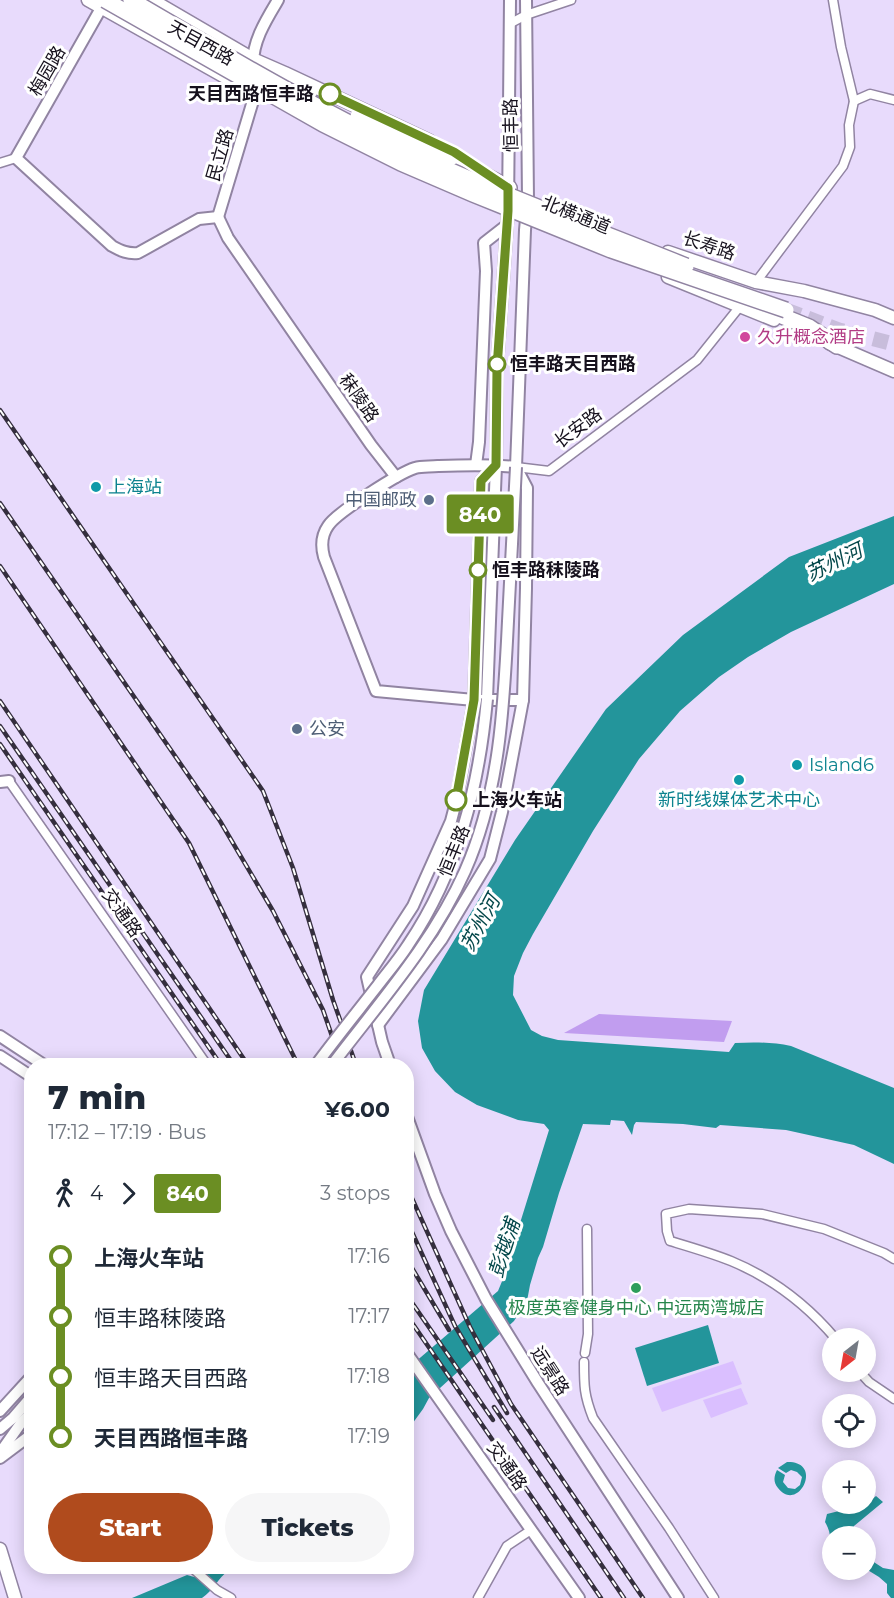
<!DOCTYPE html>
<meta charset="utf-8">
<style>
:root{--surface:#fff;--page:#f6f6f7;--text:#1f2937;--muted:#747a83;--accent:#b04b1d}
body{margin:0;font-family:Montserrat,"Noto Sans SC",sans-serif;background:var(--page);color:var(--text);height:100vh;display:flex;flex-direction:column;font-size:22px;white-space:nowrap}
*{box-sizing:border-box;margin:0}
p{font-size:20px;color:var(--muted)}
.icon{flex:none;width:33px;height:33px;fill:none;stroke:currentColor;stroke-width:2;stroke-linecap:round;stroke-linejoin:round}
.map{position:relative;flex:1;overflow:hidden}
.panel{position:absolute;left:24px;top:1058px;width:390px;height:516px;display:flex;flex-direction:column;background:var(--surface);border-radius:24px;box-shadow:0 3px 15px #0003}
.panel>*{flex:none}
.badge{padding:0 12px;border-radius:4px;font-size:21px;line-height:39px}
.needle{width:39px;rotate:211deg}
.controls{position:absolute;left:822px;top:1328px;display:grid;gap:12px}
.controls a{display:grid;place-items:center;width:54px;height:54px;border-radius:50%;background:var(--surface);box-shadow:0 3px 15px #0003;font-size:30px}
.map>.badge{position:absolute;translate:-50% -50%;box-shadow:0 0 0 3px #fff}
.legs{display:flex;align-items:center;gap:9px;height:66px;padding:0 24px;font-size:20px}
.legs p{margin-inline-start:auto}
.overview{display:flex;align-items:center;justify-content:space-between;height:102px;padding:0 24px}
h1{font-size:33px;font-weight:800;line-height:45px}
.cta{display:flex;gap:12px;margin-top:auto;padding:12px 24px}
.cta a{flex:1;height:69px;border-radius:36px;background:var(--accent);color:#fff;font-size:24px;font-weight:800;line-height:69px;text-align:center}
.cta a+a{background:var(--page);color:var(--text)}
ul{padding:0 24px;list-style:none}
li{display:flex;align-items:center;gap:21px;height:60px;font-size:22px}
li i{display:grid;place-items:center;width:9px;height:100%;margin:0 8px;background:currentColor}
li i::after{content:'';width:15px;height:15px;margin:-8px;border:4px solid;border-radius:50%;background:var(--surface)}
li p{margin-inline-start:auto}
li:first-child i{background:linear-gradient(#0000 50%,currentColor 0)}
li:last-child i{background:linear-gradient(currentColor 50%,#0000 0)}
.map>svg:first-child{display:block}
.green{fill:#dabfff}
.forest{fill:#c19def}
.water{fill:#23959b}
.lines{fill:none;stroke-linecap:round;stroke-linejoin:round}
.highway-tunnel{stroke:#c8bddb;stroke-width:15;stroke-dasharray:15 8;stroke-linecap:butt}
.street-casing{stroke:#9184a2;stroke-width:11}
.secondary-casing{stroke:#9184a2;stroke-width:14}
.primary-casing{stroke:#9184a2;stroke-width:15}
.highway-casing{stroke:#9184a2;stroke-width:18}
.street{stroke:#fff;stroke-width:8}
.secondary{stroke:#fff;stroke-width:10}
.primary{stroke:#fff;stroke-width:12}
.highway{stroke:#fff;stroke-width:15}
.rail-casing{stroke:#352f3e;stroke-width:4.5}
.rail{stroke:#fff;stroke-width:2;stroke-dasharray:7;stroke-linecap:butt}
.secondary-bridge-casing{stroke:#9184a2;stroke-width:14;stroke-linecap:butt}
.highway-bridge-casing{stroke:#9184a2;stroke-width:18;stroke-linecap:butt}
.secondary-bridge{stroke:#fff;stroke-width:10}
.highway-bridge{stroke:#fff;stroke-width:15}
.line-1-casing{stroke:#fff;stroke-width:14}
.line-1{stroke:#6b8e23;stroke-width:9}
.stop-1-dot{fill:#fff;stroke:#6b8e23;stroke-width:3}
.hotel-dot{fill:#d1479c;stroke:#fff;stroke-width:2}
.culture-dot{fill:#0f9aa8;stroke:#fff;stroke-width:2}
.service-dot{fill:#5c6f8a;stroke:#fff;stroke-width:2}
.leisure-dot{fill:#2e9e5b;stroke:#fff;stroke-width:2}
.labels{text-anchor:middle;stroke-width:6;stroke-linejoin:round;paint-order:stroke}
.street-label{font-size:18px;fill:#16111d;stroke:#fff}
.stop-label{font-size:18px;font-weight:bold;fill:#16111d;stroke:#fff;text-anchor:start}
.hotel-label{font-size:18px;fill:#b23c85;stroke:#fff;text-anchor:start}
.culture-label{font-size:18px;fill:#0d838f;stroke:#fff;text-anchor:start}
.service-label{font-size:18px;fill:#4e5e75;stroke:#fff;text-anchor:end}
.leisure-label{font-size:18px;fill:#27864d;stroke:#fff}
.water-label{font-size:20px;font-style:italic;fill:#04474a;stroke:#fff}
</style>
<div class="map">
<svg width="894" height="1598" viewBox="0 0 894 1598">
<rect width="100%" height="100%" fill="#e8dbfc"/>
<g class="green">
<polygon points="733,1361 742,1384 662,1412 652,1388"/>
<polygon points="741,1388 748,1404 711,1418 703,1400"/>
</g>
<polygon class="forest" points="599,1014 732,1021 724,1042 564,1033"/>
<g class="water">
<path d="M 894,516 L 894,584 L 791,632 L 748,657 L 719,677 L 680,711 L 639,759 L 593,831 L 533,934 L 523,953 L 514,976 L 513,995 L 531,1030 L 542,1036 L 558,1040 L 729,1052 L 735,1043 C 754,1042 772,1042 791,1046 L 894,1088 L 894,1164 L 854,1145 L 786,1130 L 720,1125 L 716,1128 L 683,1124 L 636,1122 L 634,1125 L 632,1135 L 624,1121 L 611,1120 L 610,1125 L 583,1124 L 559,1193 L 543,1247 L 538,1258 L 530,1285 L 527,1301 L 514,1321 L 429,1398 L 423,1409 L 407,1431 L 407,1369 L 498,1291 L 510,1262 L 516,1236 L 549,1130 L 544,1124 L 518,1120 L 477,1105 L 455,1092 L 435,1071 L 422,1048 L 418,1021 L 424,990 L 515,840 L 606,709 L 683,635 L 789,557 Z"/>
<polygon points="708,1325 719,1363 647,1386 635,1348"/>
<path d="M 787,1462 C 825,1461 798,1514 778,1488 C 773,1482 774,1476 777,1470 L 785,1475 L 783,1482 L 788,1488 L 795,1489 L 800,1485 L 802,1477 L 797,1472 L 791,1470 L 786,1473 L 778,1468 Z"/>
<path d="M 876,1496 L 883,1502 L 854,1526 L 852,1536 L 832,1536 L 832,1549 L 830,1544 C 831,1535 829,1529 825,1522 L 827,1514 L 843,1510 L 859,1510 Z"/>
<polygon points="866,1557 883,1568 894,1570 894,1598 891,1598 887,1593 887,1584 879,1577 866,1569"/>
<path d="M 213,1566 L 240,1566 L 234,1571 L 229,1570 C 218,1578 213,1591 202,1598 L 132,1598 L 187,1575 L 198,1578 Z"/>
</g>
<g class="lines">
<polyline class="highway-tunnel" points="786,310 839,330 894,344"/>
<g class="street-casing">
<g id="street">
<polyline points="511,23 526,15 571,0"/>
<polyline points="854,101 870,94 894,100"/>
<polyline points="0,163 16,158"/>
<polyline points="756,282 843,166 850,147 849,125 854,101 841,47 833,0"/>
<polyline points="516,467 549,471 697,360 741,305"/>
<polyline points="9,781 207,1065"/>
<path d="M 835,1338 C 807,1305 772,1278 731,1261 C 711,1253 690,1247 670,1241 L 667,1231 L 666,1214 L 689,1209 L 762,1214 L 824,1229 L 884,1253 L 894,1259"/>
<polyline points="585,1353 588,1334 587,1229"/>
<path d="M 584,1362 C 584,1386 584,1395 593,1418 L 669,1528 L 714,1598"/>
<polyline points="859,1371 869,1382 894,1399"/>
<polyline points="190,1566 217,1590 231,1598"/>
<polyline points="478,1598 507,1546 531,1530"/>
</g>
</g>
<g class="secondary-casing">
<g id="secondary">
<path d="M 104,3 L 16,158 L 112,246 C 121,251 128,254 138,253 L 199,219 L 218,217"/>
<path d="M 253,66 C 252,42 266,20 278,0"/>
<polyline points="218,217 228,238 371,445 396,477"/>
<polyline points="218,217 255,94 255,88"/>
<polyline points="476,465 479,442 486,271 484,243 507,225"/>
<path d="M 516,467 C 489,464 464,465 438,466 C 430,467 422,466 415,468 C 399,473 336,513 328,526 C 321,536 321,546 324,557 L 376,691 L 474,700 L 523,700"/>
<polyline points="487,699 496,465 497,368 508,211 510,0"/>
<polyline points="0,782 9,781"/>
<polyline points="378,1025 442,939 490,859 502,812 523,700 526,588 527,488 516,467 525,230 528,198 526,0"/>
<polyline points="0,1036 44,1065"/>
<polyline points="0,1056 32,1077"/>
<polyline points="390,1065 382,1042 367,977 413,906 451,821 456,802 474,700 481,481 496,465"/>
<polyline points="406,1114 435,1194 451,1231 486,1299 538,1383 678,1598"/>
<polyline points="406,1352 579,1598"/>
<polyline points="0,1411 32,1376"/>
<polyline points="0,1429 13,1418 32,1396"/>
<polyline points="0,1453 21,1423 32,1412"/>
<polyline points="0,1458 32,1434"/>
</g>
</g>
<g class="primary-casing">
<g id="primary">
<polyline points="88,0 257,95"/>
<polyline points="152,0 253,59 285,73 430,141"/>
<polyline points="668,252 756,282 804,291 875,310 894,318"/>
<polyline points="668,277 774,320"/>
<polyline points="829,343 894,371"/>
<polyline points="0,1549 15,1598"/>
</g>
</g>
<g class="highway-casing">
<g id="highway">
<polyline points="451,158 509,188"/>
<polyline points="767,310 809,327 837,346"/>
</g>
</g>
<use href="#street" class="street"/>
<use href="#secondary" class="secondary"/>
<use href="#primary" class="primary"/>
<use href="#highway" class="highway"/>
<g class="rail-casing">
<g id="rail">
<polyline points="0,410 263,791 293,868 333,1000 356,1065"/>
<polyline points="0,503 220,821 273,911 323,1010 342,1065"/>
<polyline points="0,566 189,843 298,1065"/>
<polyline points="0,701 248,1065"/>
<polyline points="0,726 234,1065"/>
<polyline points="0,744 221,1065"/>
<polyline points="406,1185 470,1327 511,1404 643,1598"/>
<polyline points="406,1219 455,1326 507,1413"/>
<polyline points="406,1258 449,1330"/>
<polyline points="406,1294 493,1420"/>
<polyline points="406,1314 601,1598"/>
<polyline points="494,1407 624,1598"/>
</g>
</g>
<use href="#rail" class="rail"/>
<g class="secondary-bridge-casing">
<g id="secondary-bridge">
<path d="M 316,1065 C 336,1038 357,1012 378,985 C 388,972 399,959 408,945 C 458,871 479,787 487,699"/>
<path d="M 332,1065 C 379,1003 433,943 465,871 C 500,792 504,705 508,621 C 511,570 513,518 516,467"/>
</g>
</g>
<g class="highway-bridge-casing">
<g id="highway-bridge">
<polyline points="105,0 323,124 401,163 473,194 611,250 786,310"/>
<path d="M 131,0 C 196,38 261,77 328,112 C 442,173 566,218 686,266"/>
<polyline points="358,116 451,158"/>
</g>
</g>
<use href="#secondary-bridge" class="secondary-bridge"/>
<use href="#highway-bridge" class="highway-bridge"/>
</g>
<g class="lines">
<g class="line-1-casing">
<polyline id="line-1" points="330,94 454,152 508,188 508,211 497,368 496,465 481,481 474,700 456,800"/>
</g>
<use href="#line-1" class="line-1"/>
</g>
<g class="stop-1-dot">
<circle cx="330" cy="94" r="10"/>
<circle cx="497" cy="364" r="8"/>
<circle cx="478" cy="570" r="8"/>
<circle cx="456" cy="800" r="10"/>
</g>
<circle class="hotel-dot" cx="745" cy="337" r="6"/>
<g class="culture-dot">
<circle cx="96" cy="487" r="6"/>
<circle cx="797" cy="765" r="6"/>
<circle cx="739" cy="780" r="6"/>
</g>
<g class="service-dot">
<circle cx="429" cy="500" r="6"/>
<circle cx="297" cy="729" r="6"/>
</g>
<circle class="leisure-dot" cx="636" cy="1288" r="6"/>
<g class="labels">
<g class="street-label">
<text transform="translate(201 43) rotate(29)" y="6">天目西路</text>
<text transform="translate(47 71) rotate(-60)" y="6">梅园路</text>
<text transform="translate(511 125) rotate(-91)" y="6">恒丰路</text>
<text transform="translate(220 155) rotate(-74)" y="6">民立路</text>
<text transform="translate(576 215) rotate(22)" y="6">北横通道</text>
<text transform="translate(709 246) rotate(18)" y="6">长寿路</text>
<text transform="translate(359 398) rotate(55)" y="6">秣陵路</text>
<text transform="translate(578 428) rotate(-37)" y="6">长安路</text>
<text transform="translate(454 851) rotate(-68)" y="6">恒丰路</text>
<text transform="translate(122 913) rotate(55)" y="6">交通路</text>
<text transform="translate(550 1371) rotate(57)" y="6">远景路</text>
<text transform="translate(507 1466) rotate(55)" y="6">交通路</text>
</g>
<g class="stop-label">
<text x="314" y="100" text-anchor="end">天目西路恒丰路</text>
<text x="510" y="370">恒丰路天目西路</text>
<text x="492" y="576">恒丰路秣陵路</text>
<text x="472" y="806">上海火车站</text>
</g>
<g class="hotel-label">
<text x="757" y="343">久升概念酒店</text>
</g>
<g class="culture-label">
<text x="108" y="493">上海站</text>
<text x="809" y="771">Island6</text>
<text x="739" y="806" text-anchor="middle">新时线媒体艺术中心</text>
</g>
<g class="service-label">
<text x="417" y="506">中国邮政</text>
<text x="309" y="735" text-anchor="start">公安</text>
</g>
<g class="leisure-label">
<text x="636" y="1314">极度英睿健身中心 中远两湾城店</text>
</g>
<g class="water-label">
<text transform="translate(834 562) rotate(-26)" y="7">苏州河</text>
<text transform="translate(480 923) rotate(-62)" y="7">苏州河</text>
<text transform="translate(504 1248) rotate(-72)" y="7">彭越浦</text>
</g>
</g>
</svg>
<div class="controls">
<a><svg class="needle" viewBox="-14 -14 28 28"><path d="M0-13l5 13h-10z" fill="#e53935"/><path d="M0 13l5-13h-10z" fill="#747a83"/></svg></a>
<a><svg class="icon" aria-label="locate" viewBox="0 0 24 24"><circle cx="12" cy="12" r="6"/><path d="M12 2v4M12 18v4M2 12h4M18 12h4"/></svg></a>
<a>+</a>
<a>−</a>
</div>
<b class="badge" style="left:480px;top:514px;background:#6b8e23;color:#fff">840</b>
<section class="panel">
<div class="overview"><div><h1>7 min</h1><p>17:12 – 17:19 · Bus</p></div><b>¥6.00</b></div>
<div class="legs"><svg class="icon" aria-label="walk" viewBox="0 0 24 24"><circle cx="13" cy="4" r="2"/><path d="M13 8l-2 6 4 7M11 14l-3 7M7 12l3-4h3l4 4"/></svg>4<svg class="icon" aria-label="forward" viewBox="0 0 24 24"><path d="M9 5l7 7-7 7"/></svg><b class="badge" style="background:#6b8e23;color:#fff">840</b><p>3 stops</p></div>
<ul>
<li><i style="color:#6b8e23"></i><b>上海火车站</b><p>17:16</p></li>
<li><i style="color:#6b8e23"></i><span>恒丰路秣陵路</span><p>17:17</p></li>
<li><i style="color:#6b8e23"></i><span>恒丰路天目西路</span><p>17:18</p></li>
<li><i style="color:#6b8e23"></i><b>天目西路恒丰路</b><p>17:19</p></li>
</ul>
<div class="cta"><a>Start</a><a>Tickets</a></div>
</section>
</div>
